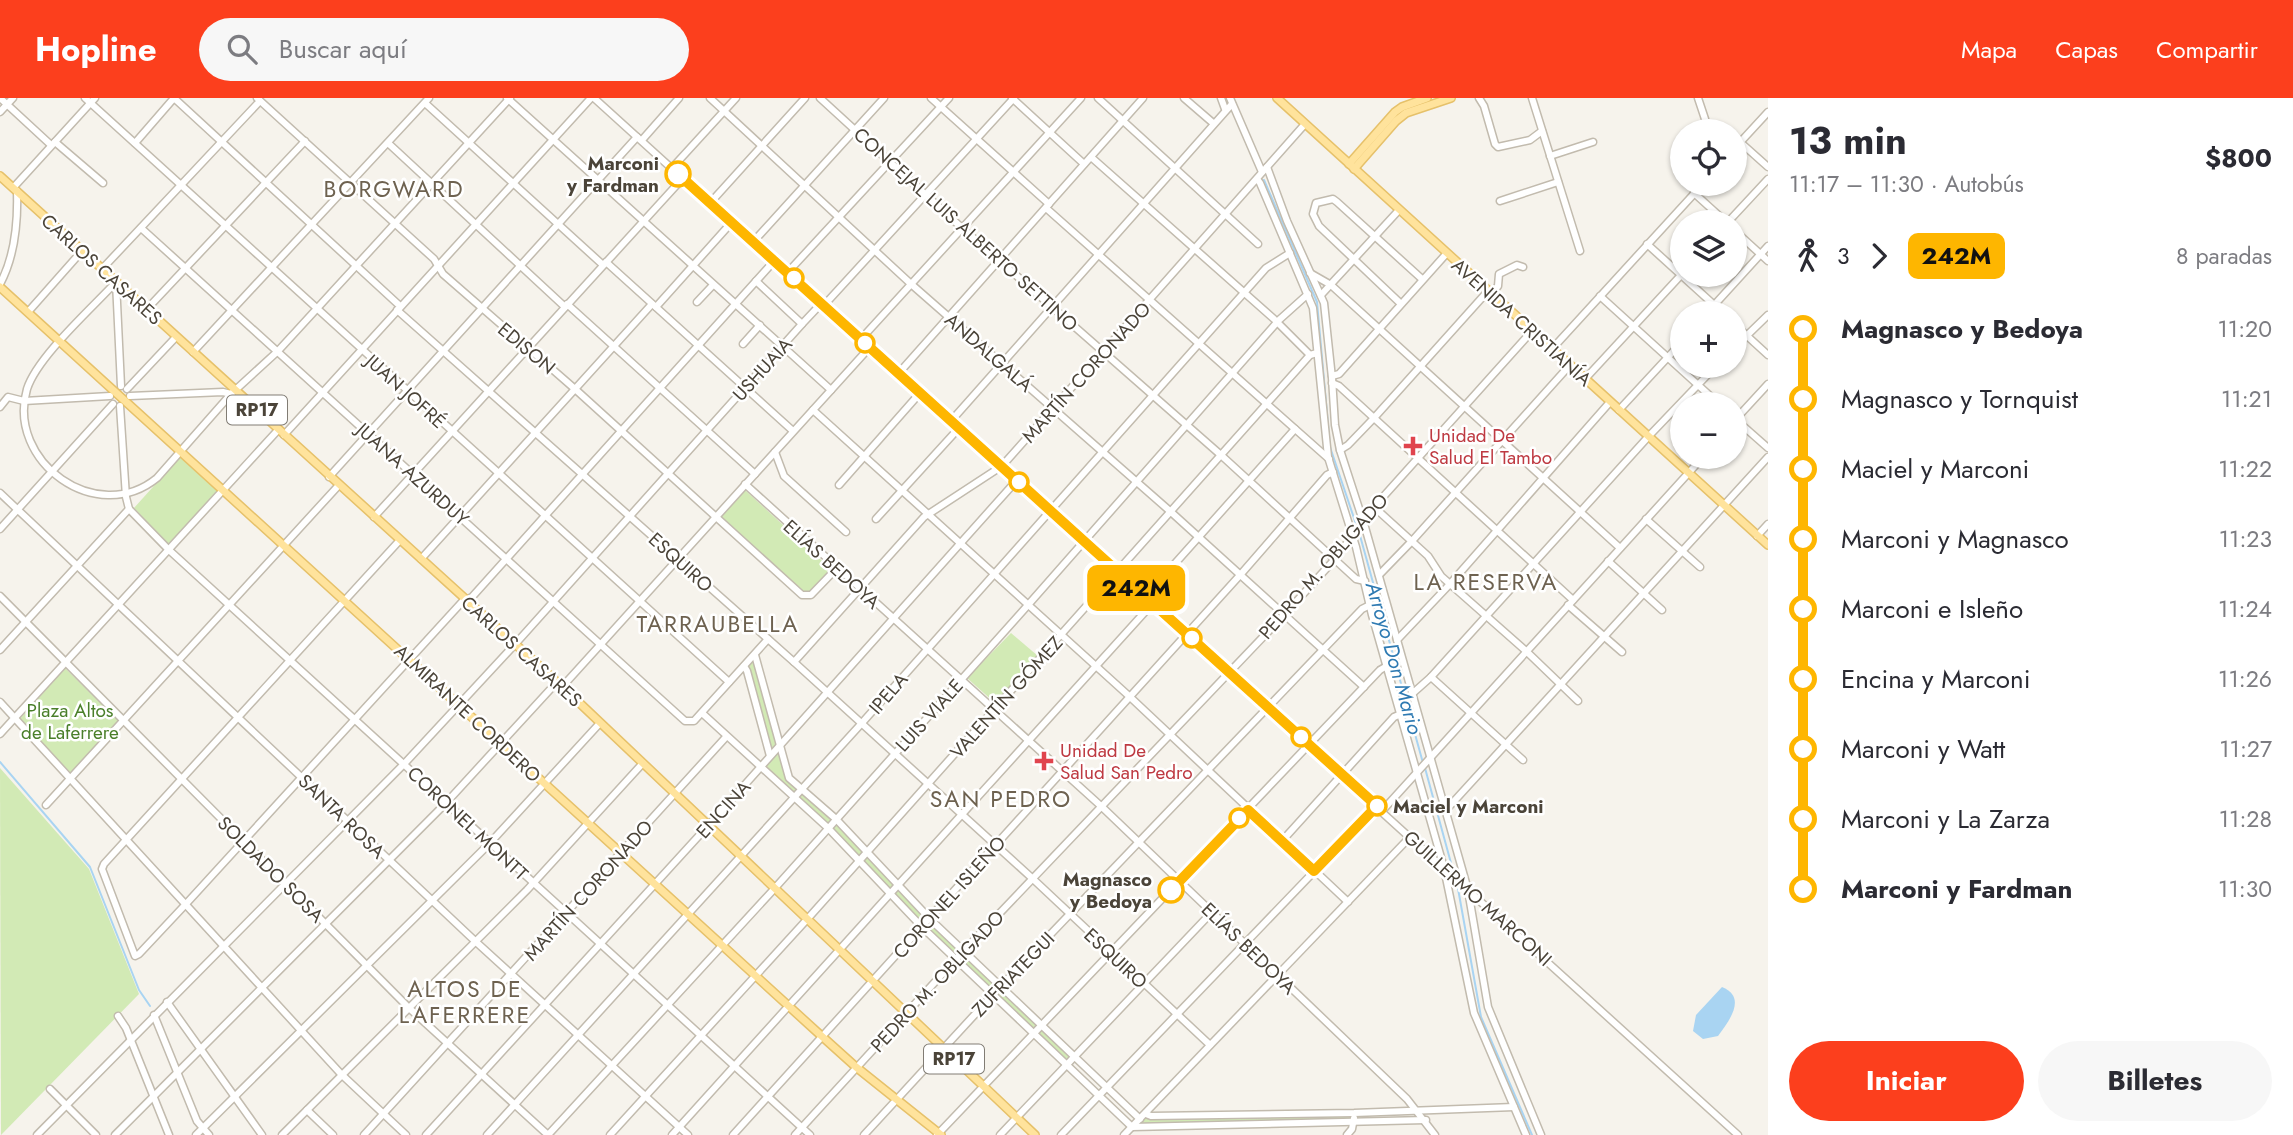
<!DOCTYPE html>
<html lang="es">
<meta charset="utf-8">
<style>
:root{--surface:#fff;--page:#f7f7f7;--text:#2b2b33;--muted:#7c7c81;--accent:#fc3f1d}
body{margin:0;font-family:Jost,sans-serif;background:var(--page);color:var(--text);height:100vh;display:flex;flex-direction:column;font-size:26px;white-space:nowrap}
*{box-sizing:border-box;margin:0}
p{font-size:23px;color:var(--muted)}
.icon{flex:none;width:38px;height:38px;fill:none;stroke:currentColor;stroke-width:2;stroke-linecap:round;stroke-linejoin:round}
.map{position:relative;flex:1;overflow:hidden}
.panel{display:flex;flex-direction:column;background:var(--surface);width:525px}
.panel>*{flex:none}
.badge{padding:0 14px;border-radius:10px;font-size:24px;line-height:46px}
.tools{position:absolute;left:1670px;top:21px;display:grid;gap:14px}
.tools a{display:grid;place-items:center;width:77px;height:77px;border-radius:50%;background:var(--surface);box-shadow:0 2px 5px #0004;font-size:35px}
.map>.badge{position:absolute;translate:-50% -50%;box-shadow:0 0 0 4px #fff}
.legs{display:flex;align-items:center;gap:10px;height:77px;padding:0 21px;font-size:23px}
.legs p{margin-inline-start:auto}
.summary{display:flex;align-items:center;justify-content:space-between;height:119px;padding:0 21px}
h1{font-size:38px;font-weight:700;line-height:52px}
.primary-button{display:flex;gap:14px;margin-top:auto;padding:14px 21px}
.primary-button a{flex:1;height:80px;border-radius:42px;background:var(--accent);color:#fff;font-size:28px;font-weight:700;line-height:80px;text-align:center}
.primary-button a+a{background:var(--page);color:var(--text)}
ul{padding:0 21px;list-style:none}
li{display:flex;align-items:center;gap:24px;height:70px;font-size:26px}
li i{display:grid;place-items:center;width:10px;height:100%;margin:0 9px;background:currentColor}
li i::after{content:'';width:18px;height:18px;margin:-9px;border:5px solid;border-radius:50%;background:var(--surface)}
li p{margin-inline-start:auto}
li:first-child i{background:linear-gradient(#0000 50%,currentColor 0)}
li:last-child i{background:linear-gradient(currentColor 50%,#0000 0)}
header{display:flex;align-items:center;gap:42px;box-sizing:border-box;height:98px;padding:0 35px;background:var(--accent);color:#fff}
header strong{font-size:33px}
nav{display:flex;gap:38px;margin-inline-start:auto;font-size:24px}
.search{width:490px;height:63px;background:var(--page);display:flex;align-items:center;gap:18px;box-sizing:border-box;padding:0 24px;border-radius:38px;color:var(--muted);font-size:26px}
main{display:flex;flex:1;min-height:0}
.map>svg:first-child{display:block}
.green{fill:#d2eab5}
.water{fill:#a9d4f2}
.lines{fill:none;stroke-linecap:round;stroke-linejoin:round}
.stream{stroke:#a9d4f2;stroke-width:2}
.minor-casing{stroke:#c2bbae;stroke-width:9}
.major-casing{stroke:#e6c16a;stroke-width:10}
.minor{stroke:#fff;stroke-width:6}
.major{stroke:#ffe39c;stroke-width:7}
.line-1-casing{stroke:#fff;stroke-width:16}
.line-1{stroke:#feb600;stroke-width:10}
.stop-1-dot{fill:#fff;stroke:#feb600;stroke-width:3.5}
.health-dot{fill:#e0444e;stroke:#fff;stroke-width:2.5}
.labels{text-anchor:middle;stroke-width:5;stroke-linejoin:round;paint-order:stroke}
.shield{fill:#fff;stroke:#817c74;stroke-width:2}
.shield-label{font-size:18px;font-weight:bold;fill:#4b4439}
.stop-label{font-size:19px;font-weight:bold;fill:#4b4439;stroke:#fff;text-anchor:end}
.street-label{font-size:19px;fill:#4b4439;stroke:#fff}
.health-label{font-size:19px;fill:#be3a42;stroke:#fff;text-anchor:start}
.park-label{font-size:19px;fill:#4a7f2a;stroke:#fff}
.water-label{font-size:21px;font-style:italic;fill:#2e7ab2;stroke:#fff}
.quarter-label{font-size:23px;letter-spacing:2px;fill:#6e6250;stroke:#fff}
</style>
<header>
<strong>Hopline</strong>
<div class="search"><svg class="icon" aria-label="search" viewBox="0 0 24 24"><circle cx="10" cy="10" r="6"/><path d="M15 15l6 6"/></svg>Buscar aquí</div>
<nav><a>Mapa</a><a>Capas</a><a>Compartir</a></nav>
</header>
<main>
<div class="map">
<svg width="1768" height="1037" viewBox="0 0 1768 1037">
<rect width="100%" height="100%" fill="#f6f3ec"/>
<g class="green">
<polygon points="180,359 218,392 169,447 134,410"/>
<polygon points="745,392 832,472 812,494 802,494 720,419"/>
<polygon points="1011,535 1038,558 995,605 967,580"/>
<polygon points="753,557 787,681 834,722 1069,957 1068,960 1065,961 955,859 762,669 770,658 744,568"/>
<polygon points="65,570 119,623 71,675 19,622"/>
<polygon points="0,670 89,771 139,896 1,1037"/>
<polygon points="1347,1016 1350,1019 1348,1021 1142,1027 1139,1024 1143,1020"/>
</g>
<path class="water" d="M 1722,889 C 1747,899 1730,922 1718,938 L 1703,941 L 1693,933 L 1696,917 Z"/>
<g class="lines">
<g class="stream">
<polyline points="1264,82 1317,204 1330,349 1357,429"/>
<polyline points="1359,434 1423,665"/>
<polyline points="0,664 90,769 139,892 150,908"/>
<polyline points="1425,670 1454,776"/>
<polyline points="1457,785 1481,919 1532,1037"/>
</g>
<g class="minor-casing">
<g id="minor">
<polyline points="0,0 51,47"/>
<polyline points="85,0 729,584"/>
<polyline points="174,0 400,208"/>
<polyline points="257,0 434,161 443,176 575,291 802,497 811,497 837,470"/>
<polyline points="507,0 831,292"/>
<polyline points="594,0 1738,1037"/>
<polyline points="710,0 911,186 1171,414 1364,589"/>
<polyline points="820,0 962,130 1222,358 1356,481 1365,483"/>
<polyline points="931,0 1049,106"/>
<polyline points="1012,0 1084,66"/>
<polyline points="1098,0 1258,146"/>
<polyline points="1184,0 1213,25"/>
<polyline points="1221,0 1225,11"/>
<polyline points="1230,0 1262,74"/>
<polyline points="1479,0 1484,8 1495,46 1498,49 1530,42 1542,33"/>
<polyline points="1532,0 1580,153"/>
<polyline points="1698,0 1705,21"/>
<polyline points="425,5 603,167"/>
<polyline points="0,14 13,0"/>
<polyline points="642,42 679,0"/>
<polyline points="55,44 103,85"/>
<polyline points="1740,44 1768,69"/>
<polyline points="135,45 174,0"/>
<polyline points="388,45 565,209"/>
<polyline points="1734,51 1768,14"/>
<polyline points="1550,58 1593,44"/>
<polyline points="1091,59 1274,221 1310,257"/>
<polyline points="1267,69 1287,123 1324,205 1332,280 1335,327 1340,352 1365,429 1468,792 1488,909 1541,1037"/>
<polyline points="672,70 736,0"/>
<polyline points="1257,81 1260,85 1313,210 1328,359 1356,449 1372,517 1444,770 1474,915 1526,1037"/>
<polyline points="13,90 95,0"/>
<polyline points="1694,95 1726,124"/>
<polyline points="1500,103 1558,84"/>
<polyline points="711,104 805,0"/>
<polyline points="1046,110 1329,361"/>
<polyline points="1728,124 1768,81"/>
<polyline points="141,130 685,623 694,623 768,541"/>
<polyline points="1734,132 1768,163"/>
<polyline points="754,143 884,0"/>
<polyline points="1647,146 1723,215"/>
<polyline points="606,164 793,333"/>
<polyline points="102,171 260,3"/>
<polyline points="788,174 949,0"/>
<polyline points="1310,175 1331,187 1620,450"/>
<polyline points="756,183 802,226"/>
<path d="M 116,184 C 92,210 37,259 27,291 C 6,364 97,429 157,380 L 231,296 L 278,253 L 510,0"/>
<polyline points="116,184 121,288"/>
<path d="M 0,186 C 15,158 18,124 17,93"/>
<polyline points="1491,196 1498,188 1499,176 1517,167 1523,169"/>
<polyline points="1321,197 1399,112"/>
<polyline points="1600,198 1719,306"/>
<polyline points="697,204 713,187"/>
<polyline points="1400,205 1319,128 1313,116 1316,105 1333,101 1337,104 1422,181"/>
<polyline points="567,206 755,376"/>
<polyline points="656,209 732,124"/>
<polyline points="147,211 305,43"/>
<polyline points="397,212 794,564 1033,781 1210,947"/>
<polyline points="28,214 82,153"/>
<polyline points="1707,215 1768,148"/>
<polyline points="1734,226 1768,257"/>
<polyline points="861,241 1081,0"/>
<polyline points="743,246 760,227"/>
<polyline points="1734,250 1768,217"/>
<polyline points="1552,251 1703,86"/>
<polyline points="193,254 429,0"/>
<polyline points="898,276 1143,0"/>
<polyline points="1332,278 1339,276 1447,155"/>
<polyline points="1585,281 1682,176"/>
<polyline points="1332,285 1339,288 1573,502"/>
<polyline points="127,291 176,239"/>
<polyline points="130,298 223,294 231,296"/>
<polyline points="120,308 126,399 129,411 169,452 810,1037"/>
<polyline points="0,309 8,299 24,303 110,298"/>
<polyline points="813,312 1129,598 1348,804"/>
<polyline points="1619,312 1682,244"/>
<polyline points="1734,320 1768,350"/>
<polyline points="951,323 1232,6"/>
<polyline points="1734,323 1768,286"/>
<polyline points="284,337 591,0"/>
<polyline points="1340,352 1348,347 1374,320 1488,193"/>
<polyline points="775,354 784,378 846,434"/>
<polyline points="329,379 637,39"/>
<polyline points="745,386 1102,709 1407,1001 1435,1037"/>
<polyline points="839,387 920,295"/>
<polyline points="0,395 475,843 688,1037"/>
<polyline points="1374,409 1428,458 1441,478 1526,553 1578,603"/>
<polyline points="374,419 683,80"/>
<polyline points="876,421 959,330"/>
<polyline points="1646,421 1700,469"/>
<polyline points="0,431 113,306"/>
<polyline points="1757,438 1768,426"/>
<polyline points="400,442 104,766 102,771 135,858 139,856 185,807 462,504 472,499 775,162"/>
<polyline points="421,461 652,206"/>
<polyline points="1608,463 1662,512"/>
<polyline points="1379,477 1412,443 1570,267"/>
<polyline points="0,498 409,910 548,1037"/>
<polyline points="1146,498 1295,331"/>
<polyline points="1568,507 1622,554"/>
<polyline points="1397,542 1450,486 1610,304"/>
<polyline points="0,552 129,411"/>
<polyline points="755,557 789,680 836,721 932,823 1140,1021"/>
<polyline points="794,564 924,419 1002,368 1305,26"/>
<polyline points="744,568 747,573 770,658"/>
<polyline points="1431,579 1523,662"/>
<polyline points="562,589 870,249"/>
<polyline points="1413,595 1431,579 1648,339 1716,268"/>
<polyline points="0,604 341,976 406,1037"/>
<polyline points="702,615 828,730 922,829 1132,1029 1426,1022"/>
<polyline points="0,636 278,332"/>
<polyline points="46,707 339,387"/>
<polyline points="1446,712 1768,359"/>
<polyline points="1382,713 1703,359"/>
<polyline points="1282,743 1394,619 1401,616"/>
<polyline points="167,904 262,1037"/>
<polyline points="154,917 197,1023 209,1037"/>
<polyline points="118,918 126,930 169,1037"/>
<polyline points="50,991 96,1037"/>
<polyline points="307,1012 333,1037"/>
<polyline points="1146,1016 1151,1018 1354,1015 1514,1009"/>
<polyline points="37,1037 404,666 518,543 802,226 818,209 827,204 1014,0"/>
<polyline points="115,1037 446,705 557,584"/>
<polyline points="196,1037 490,745 600,625"/>
<polyline points="282,1037 527,792 643,665"/>
<polyline points="364,1037 726,639"/>
<polyline points="426,1037 716,719 1017,382"/>
<polyline points="487,1037 861,626 1266,170 1290,155"/>
<polyline points="548,1037 775,790 1028,507 1279,222 1308,196"/>
<polyline points="610,1037 811,817 1310,257 1317,255"/>
<polyline points="672,1037 1153,505"/>
<polyline points="733,1037 1241,476 1327,377 1333,374"/>
<polyline points="795,1037 956,861 1284,517 1335,461 1374,409 1532,233"/>
<polyline points="864,1037 1001,888 1362,511 1370,507"/>
<polyline points="937,1037 1380,572 1387,568"/>
<polyline points="1000,1037 1212,814"/>
<polyline points="1061,1037 1377,708"/>
<polyline points="1124,1037 1410,739"/>
<polyline points="1347,1037 1352,1031 1354,1020"/>
</g>
</g>
<g class="major-casing">
<g id="major">
<polyline points="1277,0 1768,447"/>
<polyline points="1349,66 1395,14 1402,9 1427,0"/>
<polyline points="1354,71 1396,23 1406,15 1451,0"/>
<polyline points="0,78 569,595 1035,1037"/>
<polyline points="0,189 816,933 856,969 941,1037"/>
</g>
</g>
<use href="#minor" class="minor"/>
<use href="#major" class="major"/>
</g>
<g class="lines">
<g class="line-1-casing">
<polyline id="line-1" points="678,76 1377,708 1314,773 1248,712 1171,792"/>
</g>
<use href="#line-1" class="line-1"/>
</g>
<g class="stop-1-dot">
<circle cx="678" cy="76" r="12"/>
<circle cx="794" cy="180" r="9"/>
<circle cx="865" cy="245" r="9"/>
<circle cx="1019" cy="384" r="9"/>
<circle cx="1192" cy="540" r="9"/>
<circle cx="1301" cy="639" r="9"/>
<circle cx="1377" cy="708" r="9"/>
<circle cx="1239" cy="720" r="9"/>
<circle cx="1171" cy="792" r="12"/>
</g>
<g class="health-dot">
<path d="M1409.5 337.5h7v7h7v7h-7v7h-7v-7h-7v-7h7z"/>
<path d="M1040.5 652.5h7v7h7v7h-7v7h-7v-7h-7v-7h7z"/>
</g>
<g class="labels">
<g class="shield">
<rect x="227" y="297.5" width="60" height="29" rx="5"/>
<rect x="924" y="946.5" width="60" height="29" rx="5"/>
</g>
<g class="shield-label">
<text x="257" y="318">RP17</text>
<text x="954" y="967">RP17</text>
</g>
<g class="stop-label">
<text x="659" y="72">Marconi<tspan x="659" dy="22">y Fardman</tspan></text>
<text x="1393" y="715" text-anchor="start">Maciel y Marconi</text>
<text x="1152" y="788">Magnasco<tspan x="1152" dy="22">y Bedoya</tspan></text>
</g>
<g class="street-label">
<text transform="translate(966 131) rotate(42)" y="7">CONCEJAL LUIS ALBERTO SETTINO</text>
<text transform="translate(102 171) rotate(42)" y="7">CARLOS CASARES</text>
<text transform="translate(1522 224) rotate(42)" y="7">AVENIDA CRISTIANÍA</text>
<text transform="translate(527 250) rotate(40)" y="7">EDISON</text>
<text transform="translate(989 254) rotate(41)" y="7">ANDALGALÁ</text>
<text transform="translate(762 271) rotate(-48)" y="7">USHUAIA</text>
<text transform="translate(1086 274) rotate(-48)" y="7">MARTÍN CORONADO</text>
<text transform="translate(406 293) rotate(42)" y="7">JUAN JOFRÉ</text>
<text transform="translate(413 376) rotate(42)" y="7">JUANA AZURDUY</text>
<text transform="translate(681 464) rotate(42)" y="7">ESQUIRO</text>
<text transform="translate(832 466) rotate(42)" y="7">ELÍAS BEDOYA</text>
<text transform="translate(1323 468) rotate(-49)" y="7">PEDRO M. OBLIGADO</text>
<text transform="translate(522 553) rotate(42)" y="7">CARLOS CASARES</text>
<text transform="translate(888 595) rotate(-49)" y="7">IPELA</text>
<text transform="translate(1006 599) rotate(-48)" y="7">VALENTÍN GÓMEZ</text>
<text transform="translate(468 615) rotate(43)" y="7">ALMIRANTE CORDERO</text>
<text transform="translate(929 617) rotate(-48)" y="7">LUIS VIALE</text>
<text transform="translate(723 711) rotate(-48)" y="7">ENCINA</text>
<text transform="translate(342 718) rotate(44)" y="7">SANTA ROSA</text>
<text transform="translate(468 725) rotate(43)" y="7">CORONEL MONTT</text>
<text transform="translate(271 771) rotate(45)" y="7">SOLDADO SOSA</text>
<text transform="translate(588 792) rotate(-48)" y="7">MARTÍN CORONADO</text>
<text transform="translate(949 799) rotate(-48)" y="7">CORONEL ISLEÑO</text>
<text transform="translate(1478 800) rotate(42)" y="7">GUILLERMO MARCONI</text>
<text transform="translate(1249 850) rotate(44)" y="7">ELÍAS BEDOYA</text>
<text transform="translate(1116 860) rotate(43)" y="7">ESQUIRO</text>
<text transform="translate(1013 876) rotate(-46)" y="7">ZUFRIATEGUI</text>
<text transform="translate(937 883) rotate(-47)" y="7">PEDRO M. OBLIGADO</text>
</g>
<g class="health-label">
<text x="1429" y="344">Unidad De<tspan x="1429" dy="22">Salud El Tambo</tspan></text>
<text x="1060" y="659">Unidad De<tspan x="1060" dy="22">Salud San Pedro</tspan></text>
</g>
<g class="park-label">
<text x="70" y="619">Plaza Altos<tspan x="70" dy="22">de Laferrere</tspan></text>
</g>
<g class="water-label">
<text transform="translate(1394 560) rotate(74)" y="7">Arroyo Don Mario</text>
</g>
<g class="quarter-label">
<text x="394" y="99">BORGWARD</text>
<text x="1486" y="492">LA RESERVA</text>
<text x="718" y="534">TARRAUBELLA</text>
<text x="1001" y="709">SAN PEDRO</text>
<text x="465" y="899">ALTOS DE<tspan x="465" dy="26">LAFERRERE</tspan></text>
</g>
</g>
</svg>
<div class="tools">
<a><svg class="icon" aria-label="locate" viewBox="0 0 24 24"><circle cx="12" cy="12" r="6"/><path d="M12 2v4M12 18v4M2 12h4M18 12h4"/></svg></a>
<a><svg class="icon" aria-label="layers" viewBox="0 0 24 24"><path d="M12 4l9 5-9 5-9-5zM3 14l9 5 9-5"/></svg></a>
<a>+</a>
<a>−</a>
</div>
<b class="badge" style="left:1136px;top:490px;background:#feb600;color:#111">242M</b>
</div>
<section class="panel">
<div class="summary"><div><h1>13 min</h1><p>11:17 – 11:30 · Autobús</p></div><b>$800</b></div>
<div class="legs"><svg class="icon" aria-label="walk" viewBox="0 0 24 24"><circle cx="13" cy="4" r="2"/><path d="M13 8l-2 6 4 7M11 14l-3 7M7 12l3-4h3l4 4"/></svg>3<svg class="icon" aria-label="forward" viewBox="0 0 24 24"><path d="M9 5l7 7-7 7"/></svg><b class="badge" style="background:#feb600;color:#111">242M</b><p>8 paradas</p></div>
<ul>
<li><i style="color:#feb600"></i><b>Magnasco y Bedoya</b><p>11:20</p></li>
<li><i style="color:#feb600"></i><span>Magnasco y Tornquist</span><p>11:21</p></li>
<li><i style="color:#feb600"></i><span>Maciel y Marconi</span><p>11:22</p></li>
<li><i style="color:#feb600"></i><span>Marconi y Magnasco</span><p>11:23</p></li>
<li><i style="color:#feb600"></i><span>Marconi e Isleño</span><p>11:24</p></li>
<li><i style="color:#feb600"></i><span>Encina y Marconi</span><p>11:26</p></li>
<li><i style="color:#feb600"></i><span>Marconi y Watt</span><p>11:27</p></li>
<li><i style="color:#feb600"></i><span>Marconi y La Zarza</span><p>11:28</p></li>
<li><i style="color:#feb600"></i><b>Marconi y Fardman</b><p>11:30</p></li>
</ul>
<div class="primary-button"><a>Iniciar</a><a>Billetes</a></div>
</section>
</main>
